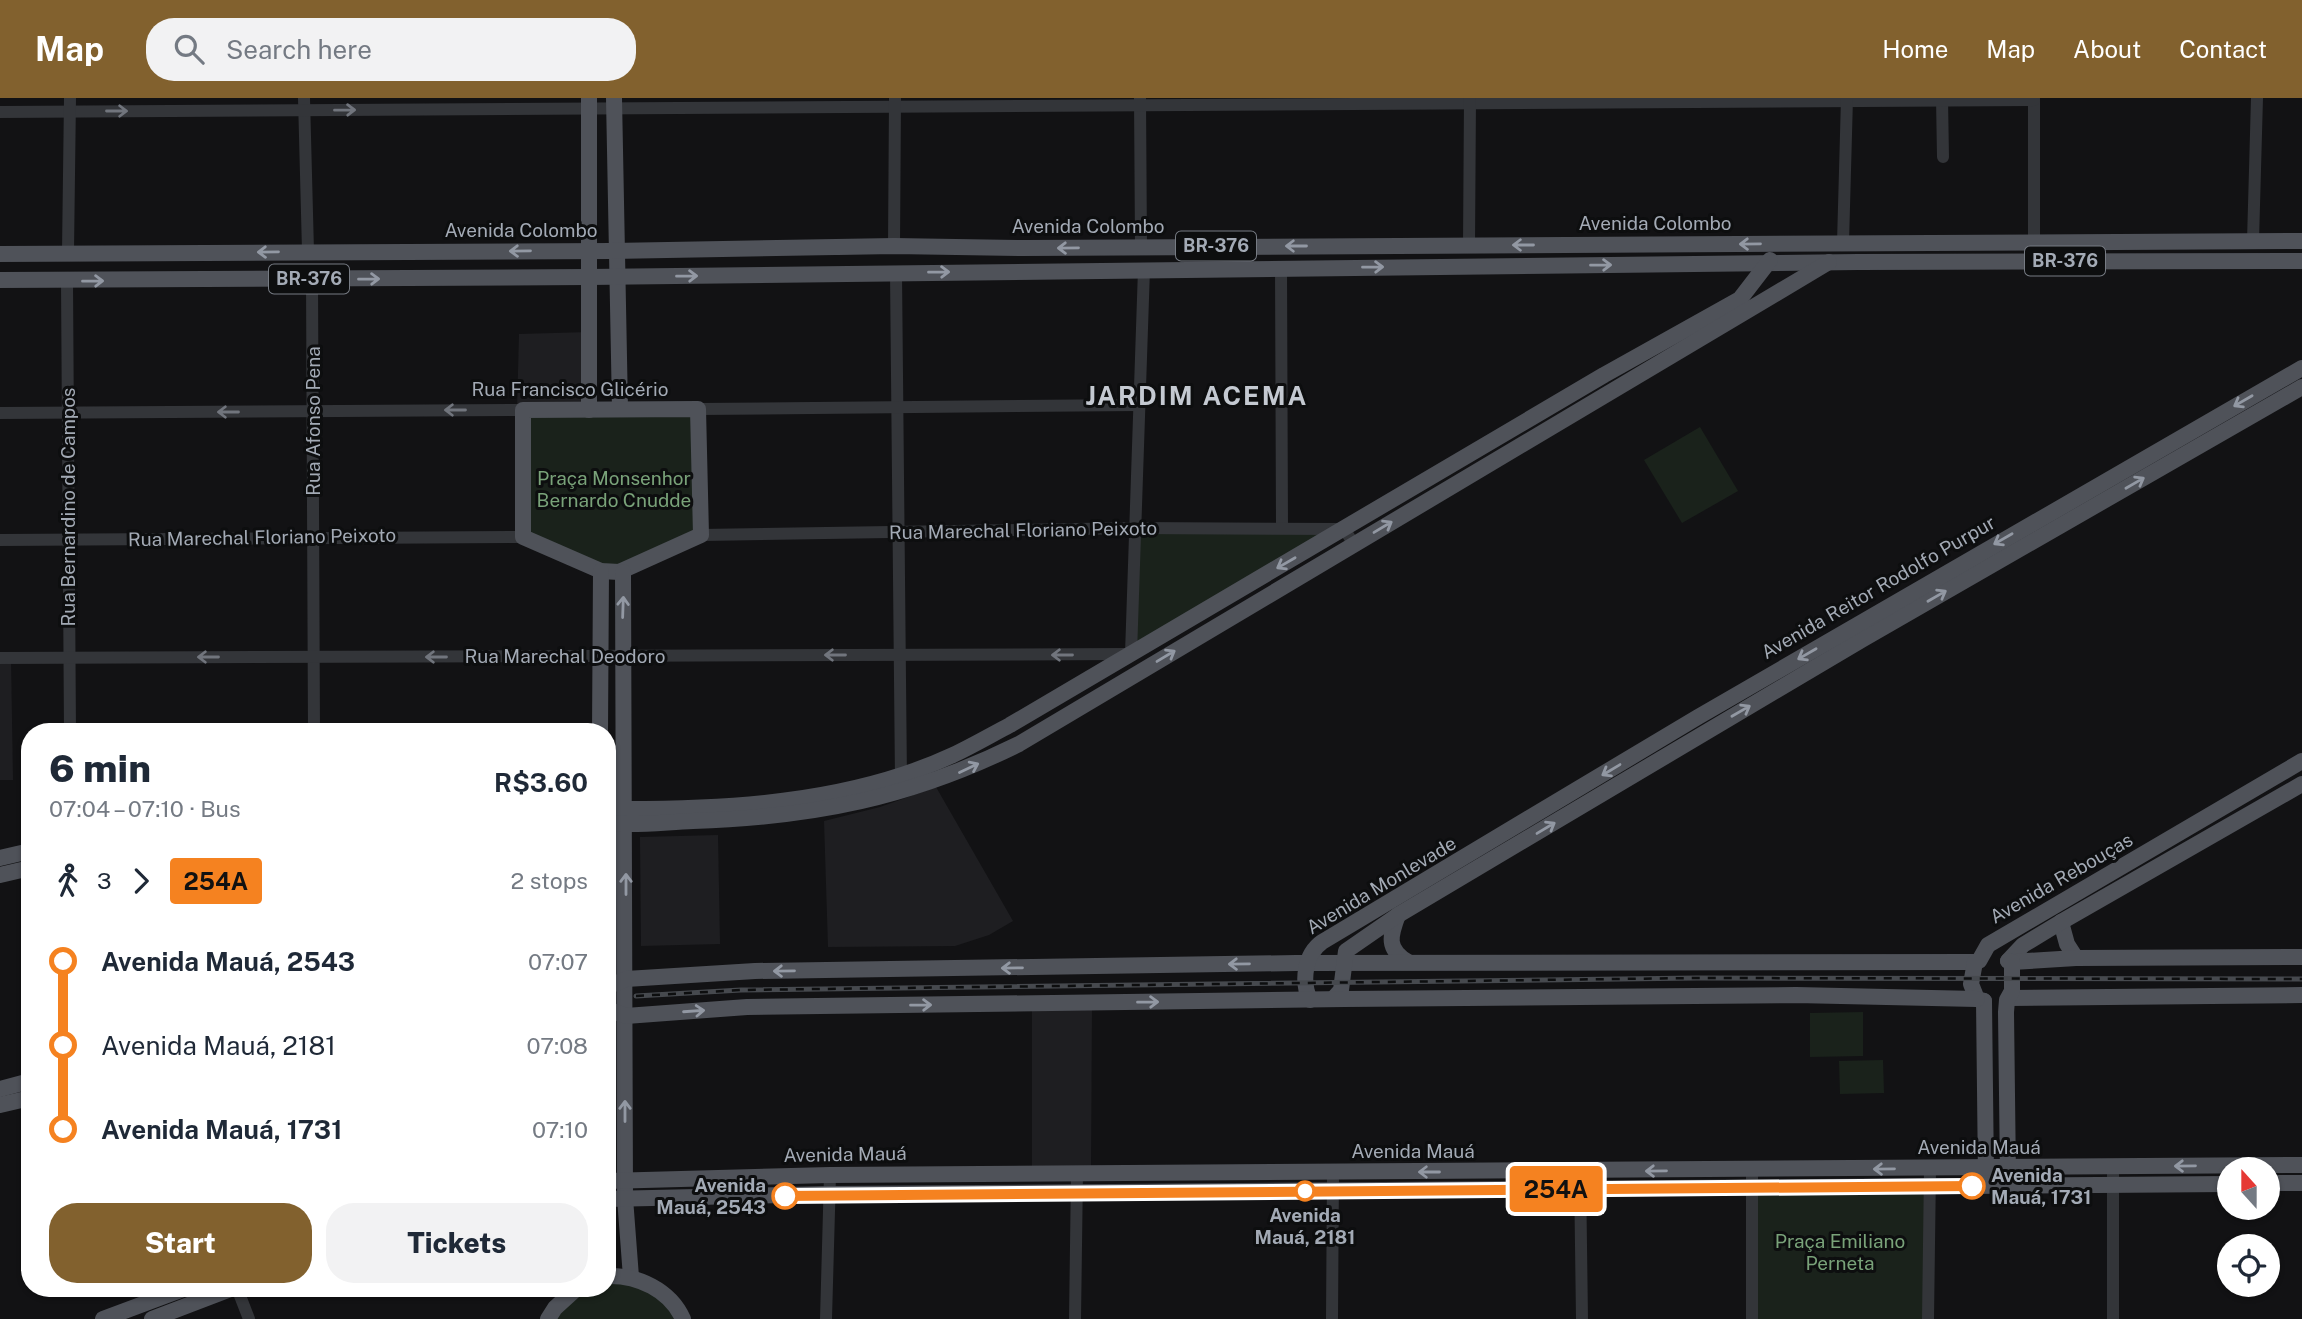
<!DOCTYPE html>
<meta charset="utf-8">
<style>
:root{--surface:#fff;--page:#f2f2f3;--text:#1f2937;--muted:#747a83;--accent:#82612e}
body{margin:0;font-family:"Public Sans",sans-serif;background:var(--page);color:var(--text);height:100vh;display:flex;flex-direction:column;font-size:26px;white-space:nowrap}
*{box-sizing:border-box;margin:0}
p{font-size:23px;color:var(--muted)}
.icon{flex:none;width:38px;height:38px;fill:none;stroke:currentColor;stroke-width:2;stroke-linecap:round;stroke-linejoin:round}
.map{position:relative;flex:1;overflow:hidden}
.side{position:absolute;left:21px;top:625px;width:595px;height:574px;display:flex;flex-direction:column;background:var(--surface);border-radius:28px;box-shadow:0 2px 5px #0004}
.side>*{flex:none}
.badge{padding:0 14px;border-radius:5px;font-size:24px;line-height:46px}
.needle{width:46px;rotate:339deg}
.controls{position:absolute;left:2217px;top:1059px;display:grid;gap:14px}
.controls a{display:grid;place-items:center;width:63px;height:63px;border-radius:50%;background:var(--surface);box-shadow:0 2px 5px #0004;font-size:35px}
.map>.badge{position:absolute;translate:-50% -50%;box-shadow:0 0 0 4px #fff}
.legs{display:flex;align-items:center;gap:10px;height:77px;padding:0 28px;font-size:23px}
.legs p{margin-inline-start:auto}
.summary{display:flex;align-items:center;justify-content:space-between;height:119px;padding:0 28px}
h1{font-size:38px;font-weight:800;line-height:52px}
.button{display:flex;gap:14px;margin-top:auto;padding:14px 28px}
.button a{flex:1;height:80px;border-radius:28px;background:var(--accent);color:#fff;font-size:28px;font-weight:800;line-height:80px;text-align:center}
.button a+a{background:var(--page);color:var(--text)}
ul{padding:0 28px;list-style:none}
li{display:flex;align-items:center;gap:24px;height:84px;font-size:26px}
li i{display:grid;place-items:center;width:10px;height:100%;margin:0 9px;background:currentColor}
li i::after{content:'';width:18px;height:18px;margin:-9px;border:5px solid;border-radius:50%;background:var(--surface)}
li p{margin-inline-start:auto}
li:first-child i{background:linear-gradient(#0000 50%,currentColor 0)}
li:last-child i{background:linear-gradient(currentColor 50%,#0000 0)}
header{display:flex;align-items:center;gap:42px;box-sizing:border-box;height:98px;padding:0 35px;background:var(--accent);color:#fff}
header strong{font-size:33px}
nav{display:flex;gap:38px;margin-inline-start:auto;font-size:24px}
.search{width:490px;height:63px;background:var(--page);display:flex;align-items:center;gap:18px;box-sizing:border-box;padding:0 24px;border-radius:28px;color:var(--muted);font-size:26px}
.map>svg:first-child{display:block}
.built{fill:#1e1e21}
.green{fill:#1a221b}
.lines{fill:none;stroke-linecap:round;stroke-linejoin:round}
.minor{stroke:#333539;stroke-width:12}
.major{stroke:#4f5259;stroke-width:16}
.rail-casing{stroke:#46494e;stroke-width:5}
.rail{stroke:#0d0e0f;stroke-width:2.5;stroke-dasharray:8;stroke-linecap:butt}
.oneway{stroke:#71757d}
.oneway2{stroke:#9298a3}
.line-1-casing{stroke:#fff;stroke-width:16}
.line-1{stroke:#f58220;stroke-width:10}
.stop-1-dot{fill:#fff;stroke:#f58220;stroke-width:3.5}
.labels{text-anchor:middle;stroke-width:6;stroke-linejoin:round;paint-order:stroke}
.shield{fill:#0d0e0f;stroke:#767b83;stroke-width:2}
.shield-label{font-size:18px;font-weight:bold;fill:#a3aab5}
.street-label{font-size:19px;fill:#a3aab5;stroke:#0d0e0f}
.park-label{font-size:19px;fill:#79a279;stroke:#0d0e0f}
.stop-label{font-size:19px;font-weight:bold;fill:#a3aab5;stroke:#0d0e0f;text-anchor:start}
.district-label{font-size:26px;font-weight:bold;letter-spacing:2px;fill:#c4c9d1;stroke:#0d0e0f}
</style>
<header>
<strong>Map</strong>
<div class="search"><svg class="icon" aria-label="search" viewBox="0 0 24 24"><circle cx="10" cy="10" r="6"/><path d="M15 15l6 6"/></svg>Search here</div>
<nav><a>Home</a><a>Map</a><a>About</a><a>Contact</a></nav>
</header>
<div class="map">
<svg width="2302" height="1221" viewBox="0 0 2302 1221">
<rect width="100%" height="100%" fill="#121214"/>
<g class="built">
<polygon points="589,234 589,312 517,312 519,236"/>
<polygon points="0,560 11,560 13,682 0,682"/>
<polygon points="936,689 1013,823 989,837 955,848 828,849 824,723 880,709"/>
<polygon points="718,737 720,846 641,848 640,739"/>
<polygon points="1092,904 1091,1075 1032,1075 1032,905"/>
</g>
<g class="green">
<polygon points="698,311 701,437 623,474 523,439 523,312"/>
<polygon points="1700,329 1738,393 1682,425 1644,362"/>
<polygon points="1135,430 1344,431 1131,556"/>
<polygon points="1863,914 1863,958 1810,959 1810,915"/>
<polygon points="1883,962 1884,995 1840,996 1839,963"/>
<polygon points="1751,1088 1929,1088 1928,1221 1752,1221"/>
<polygon points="607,1178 631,1179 683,1221 548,1221 577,1190 607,1190"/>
</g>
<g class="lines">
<g class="minor">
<polyline points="304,0 308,153"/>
<polyline points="1140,0 1141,149"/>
<polyline points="1942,0 1943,59"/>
<polyline points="2034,0 2034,144"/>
<polyline points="0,14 2034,2"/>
<polyline points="2253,143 2257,0"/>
<polyline points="1843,145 1847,0"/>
<polyline points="1469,147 1470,0"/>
<polyline points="894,148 895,0"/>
<polyline points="68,153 70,0"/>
<polyline points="1281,170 1282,430"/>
<polyline points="896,175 901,683"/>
<polyline points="312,181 314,634"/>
<polyline points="67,184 70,634"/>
<polyline points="698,311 1139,307"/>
<polyline points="0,315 523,312"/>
<polyline points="701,437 1135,430 1344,431 1354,446"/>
<polyline points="0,442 523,439"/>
<polyline points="1131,556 1144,171"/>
<polyline points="0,560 1130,556"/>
<polyline points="2113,1069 2113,1221"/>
<polyline points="1752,1072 1752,1221"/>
<polyline points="1580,1074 1582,1221"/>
<polyline points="237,1190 249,1221"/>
<polyline points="826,1221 830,1077"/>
<polyline points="1075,1221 1077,1075"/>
<polyline points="1332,1221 1333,1074"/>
<polyline points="1928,1221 1930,1071"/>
</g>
<g class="major">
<polyline points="614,0 620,311"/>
<polyline points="0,156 612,153 894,148 1024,150 2302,143"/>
<polyline points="0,182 589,179 1858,164 2302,163"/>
<polygon points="698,311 701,437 619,474 601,473 523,439 523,312"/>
<polyline points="589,312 589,0"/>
<polyline points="623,474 625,1100 631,1179"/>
<polyline points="600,634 601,473"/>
<path d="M 607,711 C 721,712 848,706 953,657 C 972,648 991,637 1010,627 L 1604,277 L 1740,201 L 1770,162"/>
<path d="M 607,725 C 635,728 665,724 693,723 C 814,719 910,700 1019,646 L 1829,164"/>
<polyline points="0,760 30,753"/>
<polyline points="0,777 30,770"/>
<path d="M 1398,817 C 1390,838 1386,851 1408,864"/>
<polyline points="2061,824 2067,846 2076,860"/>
<polyline points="2008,863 2023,847 2061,824 2302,686"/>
<polyline points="2012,864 2076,860 2302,859"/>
<polyline points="607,889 626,881 755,873 1296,865 1975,864"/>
<polyline points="2010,900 2302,897"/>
<polyline points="1333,901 1341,892 1346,853 1398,817 1863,541 2302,289"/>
<path d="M 1310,902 C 1301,883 1305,856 1322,844 L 1698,619 L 2302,270"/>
<polyline points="1984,903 1977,901 1971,886 1975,864 1979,863 1988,847 2302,663"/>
<polyline points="1984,903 1986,1080"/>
<polyline points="607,911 626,918 747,909 1345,901 1796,897 1977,901"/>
<polyline points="0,991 30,983"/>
<polyline points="0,1007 30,1000"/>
<polyline points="2008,1078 2006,914 2007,902 2012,893 2012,864 2008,863"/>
<polyline points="607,1083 830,1077 2302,1067"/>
<polyline points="2268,1085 2302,1085"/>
<polyline points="607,1101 829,1096 2230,1086"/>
<path d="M 607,1178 C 638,1177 670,1192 683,1221"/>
<polyline points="103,1221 186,1190"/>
<polyline points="152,1221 233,1190"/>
<polyline points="548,1221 555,1210 577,1190"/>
</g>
<g class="rail-casing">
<polyline id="rail" points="636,898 741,892 1697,880 2302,881"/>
</g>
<use href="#rail" class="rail"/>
</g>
<defs><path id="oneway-shaft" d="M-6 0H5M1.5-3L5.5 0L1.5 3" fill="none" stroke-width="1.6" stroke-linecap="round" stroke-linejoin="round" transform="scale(1.75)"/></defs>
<g class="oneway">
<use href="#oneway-shaft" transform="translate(345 12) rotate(-1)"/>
<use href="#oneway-shaft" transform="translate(117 13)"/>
<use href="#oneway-shaft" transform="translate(455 312) rotate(180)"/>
<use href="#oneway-shaft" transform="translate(228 314) rotate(180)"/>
<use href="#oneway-shaft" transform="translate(835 557) rotate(180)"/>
<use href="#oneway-shaft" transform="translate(1062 557) rotate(180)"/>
<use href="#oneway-shaft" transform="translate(208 559) rotate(180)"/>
<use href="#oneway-shaft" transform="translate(436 559) rotate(180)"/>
</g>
<g class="oneway2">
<use href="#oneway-shaft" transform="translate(1750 146) rotate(179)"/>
<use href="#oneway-shaft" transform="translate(1523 147) rotate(180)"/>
<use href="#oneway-shaft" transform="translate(1296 148) rotate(180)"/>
<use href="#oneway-shaft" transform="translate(1068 150) rotate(179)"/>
<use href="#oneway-shaft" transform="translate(520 153) rotate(179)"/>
<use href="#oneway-shaft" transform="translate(268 154) rotate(179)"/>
<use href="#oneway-shaft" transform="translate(1601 167) rotate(-1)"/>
<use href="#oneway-shaft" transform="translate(1373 169) rotate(-1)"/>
<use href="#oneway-shaft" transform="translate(939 174) rotate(-1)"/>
<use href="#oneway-shaft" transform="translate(687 178) rotate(-1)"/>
<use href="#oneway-shaft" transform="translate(369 181) rotate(-1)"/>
<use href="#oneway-shaft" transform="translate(93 183) rotate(-1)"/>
<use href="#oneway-shaft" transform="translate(2243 303) rotate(150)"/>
<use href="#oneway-shaft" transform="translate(2135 385) rotate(-30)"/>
<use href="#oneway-shaft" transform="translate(1383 429) rotate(-31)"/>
<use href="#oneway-shaft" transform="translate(2003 441) rotate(150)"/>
<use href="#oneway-shaft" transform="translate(1286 465) rotate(150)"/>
<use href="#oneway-shaft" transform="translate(1937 498) rotate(-30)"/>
<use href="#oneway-shaft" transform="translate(623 509) rotate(-88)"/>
<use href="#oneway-shaft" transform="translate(1807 556) rotate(150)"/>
<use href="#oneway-shaft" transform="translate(1166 558) rotate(-31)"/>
<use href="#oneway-shaft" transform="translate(1741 613) rotate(-30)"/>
<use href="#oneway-shaft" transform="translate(969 670) rotate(-25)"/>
<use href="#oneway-shaft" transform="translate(1611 672) rotate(149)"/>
<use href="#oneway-shaft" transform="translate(1546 730) rotate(-31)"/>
<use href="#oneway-shaft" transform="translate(626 786) rotate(-90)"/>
<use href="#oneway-shaft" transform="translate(1239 866) rotate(179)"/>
<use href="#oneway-shaft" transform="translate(1012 870) rotate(179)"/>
<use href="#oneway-shaft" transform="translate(784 873) rotate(179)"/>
<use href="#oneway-shaft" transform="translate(1148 904) rotate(-1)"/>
<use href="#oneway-shaft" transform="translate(921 907) rotate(-1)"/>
<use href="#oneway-shaft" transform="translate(694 913) rotate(-4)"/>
<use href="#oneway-shaft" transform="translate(625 1013) rotate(-90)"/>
<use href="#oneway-shaft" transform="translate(2185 1068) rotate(179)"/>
<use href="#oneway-shaft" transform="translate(1884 1071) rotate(179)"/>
<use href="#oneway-shaft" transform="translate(1656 1073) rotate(179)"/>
<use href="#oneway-shaft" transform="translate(1429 1074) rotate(180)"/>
</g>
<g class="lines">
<g class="line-1-casing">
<polyline id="line-1" points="785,1098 1972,1088"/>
</g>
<use href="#line-1" class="line-1"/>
</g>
<g class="stop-1-dot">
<circle cx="1972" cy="1088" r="12"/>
<circle cx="1305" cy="1093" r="9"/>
<circle cx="785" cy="1098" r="12"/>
</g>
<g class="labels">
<g class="shield">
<rect x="1176" y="133.5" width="80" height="29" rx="5"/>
<rect x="2025" y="148.5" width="80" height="29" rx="5"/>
<rect x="269" y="166.5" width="80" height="29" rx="5"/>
</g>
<g class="shield-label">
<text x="1216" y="154">BR-376</text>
<text x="2065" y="169">BR-376</text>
<text x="309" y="187">BR-376</text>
</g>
<g class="street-label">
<text x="1655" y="132">Avenida Colombo</text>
<text x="1088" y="135">Avenida Colombo</text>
<text x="521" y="139">Avenida Colombo</text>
<text x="570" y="298">Rua Francisco Glicério</text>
<text transform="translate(313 323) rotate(-90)" y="7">Rua Afonso Pena</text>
<text transform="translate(68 409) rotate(-90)" y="7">Rua Bernardino de Campos</text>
<text transform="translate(1023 432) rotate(-1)" y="7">Rua Marechal Floriano Peixoto</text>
<text transform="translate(262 439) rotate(-1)" y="7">Rua Marechal Floriano Peixoto</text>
<text transform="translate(1878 489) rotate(-30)" y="7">Avenida Reitor Rodolfo Purpur</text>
<text x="565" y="565">Rua Marechal Deodoro</text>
<text transform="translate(2061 780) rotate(-30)" y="7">Avenida Rebouças</text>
<text transform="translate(1381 787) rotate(-31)" y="7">Avenida Monlevade</text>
<text x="1979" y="1056">Avenida Mauá</text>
<text x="1413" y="1060">Avenida Mauá</text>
<text transform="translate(845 1056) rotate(-1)" y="7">Avenida Mauá</text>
</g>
<g class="park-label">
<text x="614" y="387">Praça Monsenhor<tspan x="614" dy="22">Bernardo Cnudde</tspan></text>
<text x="1840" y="1150">Praça Emiliano<tspan x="1840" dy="22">Perneta</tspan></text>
</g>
<g class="stop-label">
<text x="1991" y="1084">Avenida<tspan x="1991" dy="22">Mauá, 1731</tspan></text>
<text x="766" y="1094" text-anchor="end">Avenida<tspan x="766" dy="22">Mauá, 2543</tspan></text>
<text x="1305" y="1124" text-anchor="middle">Avenida<tspan x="1305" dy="22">Mauá, 2181</tspan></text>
</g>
<g class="district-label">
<text x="1197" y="307">JARDIM ACEMA</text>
</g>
</g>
</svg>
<div class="controls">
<a><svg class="needle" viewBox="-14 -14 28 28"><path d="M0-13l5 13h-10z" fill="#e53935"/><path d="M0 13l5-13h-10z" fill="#747a83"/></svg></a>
<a><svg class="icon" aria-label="locate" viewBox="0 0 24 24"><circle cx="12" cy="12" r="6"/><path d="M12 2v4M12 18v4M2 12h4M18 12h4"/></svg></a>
</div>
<b class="badge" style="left:1556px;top:1091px;background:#f58220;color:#111">254A</b>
<section class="side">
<div class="summary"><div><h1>6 min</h1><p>07:04 – 07:10 · Bus</p></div><b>R$3.60</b></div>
<div class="legs"><svg class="icon" aria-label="walk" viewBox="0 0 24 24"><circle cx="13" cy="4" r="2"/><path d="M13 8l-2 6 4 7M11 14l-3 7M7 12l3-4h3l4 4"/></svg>3<svg class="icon" aria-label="forward" viewBox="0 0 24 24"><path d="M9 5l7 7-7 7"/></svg><b class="badge" style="background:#f58220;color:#111">254A</b><p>2 stops</p></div>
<ul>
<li><i style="color:#f58220"></i><b>Avenida Mauá, 2543</b><p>07:07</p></li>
<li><i style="color:#f58220"></i><span>Avenida Mauá, 2181</span><p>07:08</p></li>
<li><i style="color:#f58220"></i><b>Avenida Mauá, 1731</b><p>07:10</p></li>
</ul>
<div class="button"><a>Start</a><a>Tickets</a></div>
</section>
</div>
